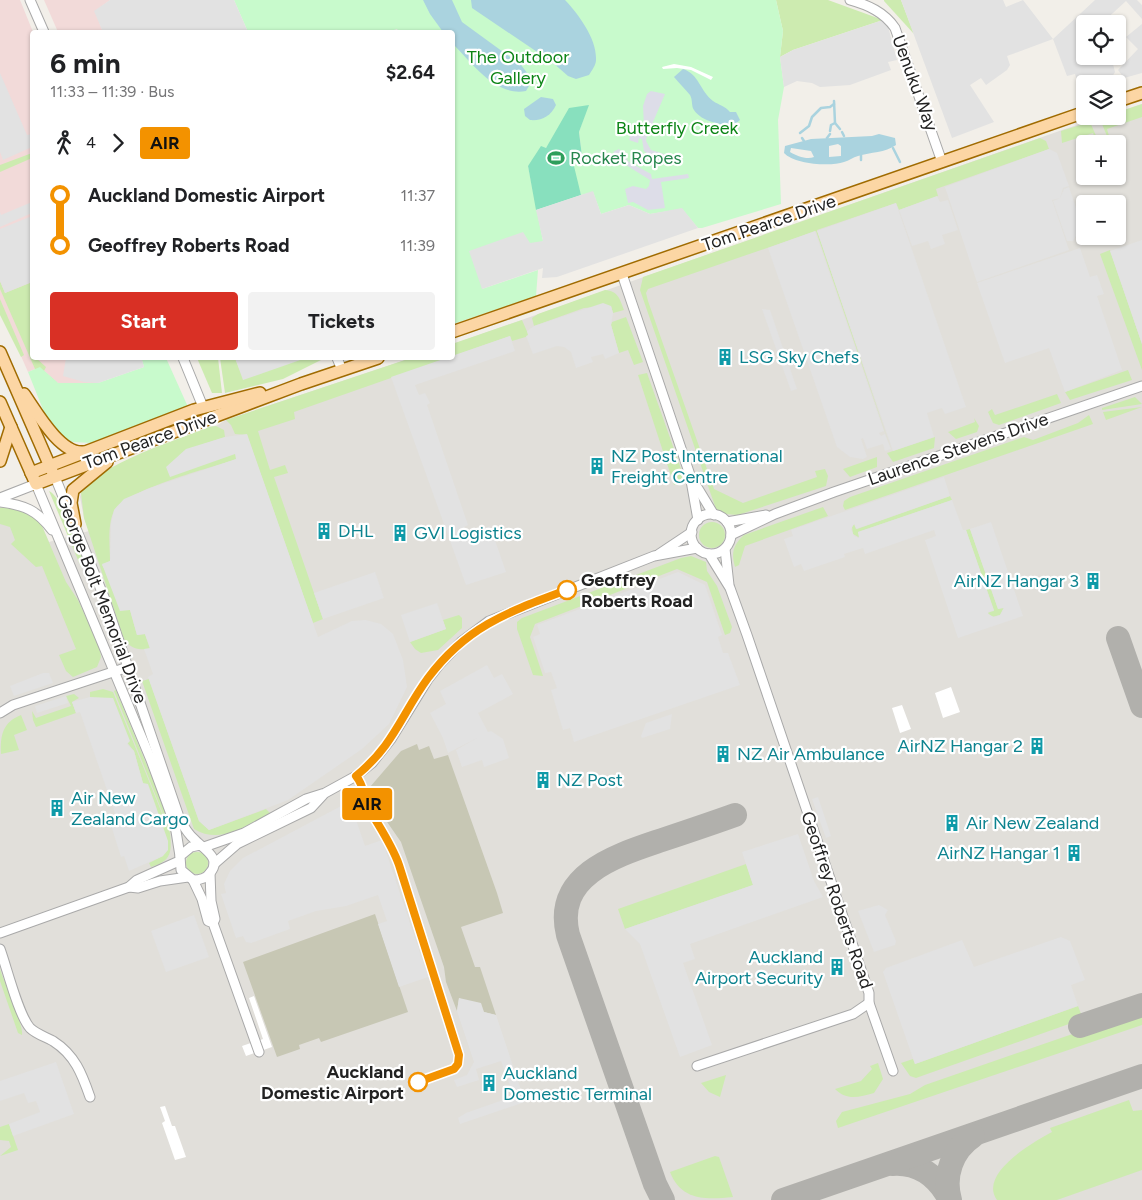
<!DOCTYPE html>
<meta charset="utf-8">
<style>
:root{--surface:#fff;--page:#f2f2f2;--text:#202124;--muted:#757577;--accent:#d93025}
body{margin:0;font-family:Figtree,sans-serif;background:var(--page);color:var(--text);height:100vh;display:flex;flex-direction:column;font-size:19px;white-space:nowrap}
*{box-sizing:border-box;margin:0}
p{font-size:16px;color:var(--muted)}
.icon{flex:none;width:28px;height:28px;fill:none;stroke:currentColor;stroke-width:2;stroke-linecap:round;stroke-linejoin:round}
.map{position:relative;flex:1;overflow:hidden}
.sheet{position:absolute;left:30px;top:30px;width:425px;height:330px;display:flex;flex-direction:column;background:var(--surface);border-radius:5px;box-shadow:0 1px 4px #0004}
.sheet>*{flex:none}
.badge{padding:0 10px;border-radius:4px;font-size:18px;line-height:32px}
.tools{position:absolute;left:1076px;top:15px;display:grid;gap:10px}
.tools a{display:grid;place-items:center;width:50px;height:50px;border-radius:5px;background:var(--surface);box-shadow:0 1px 4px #0004;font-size:25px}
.map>.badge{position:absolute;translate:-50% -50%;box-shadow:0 0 0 2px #fff}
.legs{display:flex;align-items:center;gap:8px;height:55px;padding:0 20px;font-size:16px}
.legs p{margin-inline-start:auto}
.summary{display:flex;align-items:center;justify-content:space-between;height:85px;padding:0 20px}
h1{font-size:28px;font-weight:700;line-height:38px}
.button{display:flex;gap:10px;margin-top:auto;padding:10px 20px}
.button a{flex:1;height:58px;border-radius:5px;background:var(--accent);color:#fff;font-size:20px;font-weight:700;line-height:58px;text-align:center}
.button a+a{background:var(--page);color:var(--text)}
ul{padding:0 20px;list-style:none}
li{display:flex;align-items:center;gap:18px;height:50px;font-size:19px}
li i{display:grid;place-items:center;width:8px;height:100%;margin:0 6px;background:currentColor}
li i::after{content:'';width:12px;height:12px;margin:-6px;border:4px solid;border-radius:50%;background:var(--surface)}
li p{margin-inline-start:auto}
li:first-child i{background:linear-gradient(#0000 50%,currentColor 0)}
li:last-child i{background:linear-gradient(currentColor 50%,#0000 0)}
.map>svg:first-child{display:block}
.commercial{fill:#f2dad9}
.airport{fill:#e1dfda;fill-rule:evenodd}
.construction{fill:#c7c7b4}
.grass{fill:#cdebb0}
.park{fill:#c8facc}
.pitch{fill:#88e0be}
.parking{fill:#e2e2e2}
.plaza{fill:#dddde8}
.water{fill:#aad3df;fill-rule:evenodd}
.pier{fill:#fff}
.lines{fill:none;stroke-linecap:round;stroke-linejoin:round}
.stream{stroke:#aad3df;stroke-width:2.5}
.taxiway{stroke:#b1b0ac;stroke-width:24}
.minor-casing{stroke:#a9a9a9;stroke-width:11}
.major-casing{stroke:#a06b00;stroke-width:14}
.minor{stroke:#fff;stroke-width:9}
.major{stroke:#fcd6a4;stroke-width:11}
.line-1-casing{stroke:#fff;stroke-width:11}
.line-1{stroke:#f39200;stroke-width:8}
.stop-1-dot{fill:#fff;stroke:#f39200;stroke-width:2.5}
.labels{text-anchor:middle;stroke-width:4.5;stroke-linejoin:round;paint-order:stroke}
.park-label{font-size:18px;fill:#0c8416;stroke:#fff}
.street-label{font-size:18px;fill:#222;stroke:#fff}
.leisure-label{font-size:18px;fill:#27864d;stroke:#fff;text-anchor:start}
.culture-label{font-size:18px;fill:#0d838f;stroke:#fff;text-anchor:start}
.stop-label{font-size:18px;font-weight:bold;fill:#222;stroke:#fff;text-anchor:start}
</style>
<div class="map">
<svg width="1142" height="1200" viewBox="0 0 1142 1200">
<rect width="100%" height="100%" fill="#f2efe9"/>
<g class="commercial">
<polygon points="0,0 20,0 33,32 32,358 149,358 98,383 58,383 40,367 28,372 0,308"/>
<polygon points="44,0 110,0 95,11 103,32 58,32"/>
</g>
<path class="airport" d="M 1142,104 L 1142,1200 L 0,1200 L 0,492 L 6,506 L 39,519 L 49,542 L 89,531 L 84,518 L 80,497 L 81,493 L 106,471 L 209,427 L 216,426 L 226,420 L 411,358 L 452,358 L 453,344 L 1065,129 L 1104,116 L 1118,116 L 1118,112 ZM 1085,144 L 1118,144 L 1118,176 L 1085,176 ZM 1085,204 L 1118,204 L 1118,236 L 1085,236 Z"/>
<g class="construction">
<polygon points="417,744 419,750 429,746 434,759 448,755 497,893 503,913 461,927 475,967 480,967 496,1015 484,1012 459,998 457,1011 446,982 444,967 401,842 376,806 370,787 401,751"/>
<polygon points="375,914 408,1012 321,1042 319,1038 299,1045 300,1049 277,1057 243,962"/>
</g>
<g class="grass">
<polygon points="776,0 828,0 883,20 793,50 780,57 783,31"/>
<polygon points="884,0 901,0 914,34 884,1"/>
<polygon points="1142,104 1142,117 1107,129 1109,136 1107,136 1102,124 1102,118 1118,116 1118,112"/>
<polygon points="1090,122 1097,138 1095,139 1093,133 1062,143 1061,131"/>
<polygon points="1040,138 1046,141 1049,149 936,189 938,196 899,210 896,203 817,230 891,449 816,231 648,289 646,293 648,301 714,489 743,503 817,477 815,471 825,469 828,476 826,486 738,515 725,514 716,509 640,290 643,277"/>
<polygon points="32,153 32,158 0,172 0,165"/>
<polygon points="1110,250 1142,344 1142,370 1100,254"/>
<polygon points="0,281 5,293 32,282 32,358 36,358 46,367 44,371 58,383 35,369 0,289"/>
<path d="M 605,290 C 618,291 620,299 624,310 L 613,313 L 611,306 L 584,308 L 534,326 L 532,318 L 538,314 Z"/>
<polygon points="0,299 24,355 21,357 0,315"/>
<polygon points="626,317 643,362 634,365 628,350 619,353 611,325 612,322"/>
<polygon points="522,320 529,336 512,341 510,336 453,356 452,344"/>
<polygon points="197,358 218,358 222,393 212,393"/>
<polygon points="220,358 235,358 243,377 301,358 323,359 283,379 225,393"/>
<polygon points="411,358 448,358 294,412 295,419 258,431 270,470 285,465 288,473 274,477 323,619 313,623 247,435 235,434 231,425 226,420"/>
<polygon points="1128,370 1132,380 1070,400 1065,392"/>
<polygon points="647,373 685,480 674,485 638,375"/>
<polygon points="1057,394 1061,403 999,425 993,423 988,412 992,409 995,415"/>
<polygon points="1135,397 1142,404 1102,410 1102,408"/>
<polygon points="1142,407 1106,420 1103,412"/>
<polygon points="1089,415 1093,424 845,510 843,506 844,501 850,497 1024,437 1033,440 1078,423"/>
<polygon points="974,418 979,426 977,432 956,439 948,432 975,422"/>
<path d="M 216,426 L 224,430 L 225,437 L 186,450 L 236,454 L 237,459 C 213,467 122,491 114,511 C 107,526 110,546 110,561 L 102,565 L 130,610 L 137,635 L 145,634 L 150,649 C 137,650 130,649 123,637 L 84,518 L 81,493 C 102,462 173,442 209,427 Z"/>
<polygon points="935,437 934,448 893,462 887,453"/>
<polygon points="877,457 877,467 850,477 843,469"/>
<path d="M 49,491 C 63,497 79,550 86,566 L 81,567 Z"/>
<polygon points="950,496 952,500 858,532 860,538 853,534 852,527 855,523 857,529"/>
<polygon points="6,506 13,506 39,519 66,582 78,600 99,646 101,657 97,667 73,677 66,671 59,655 76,649 42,566 36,567 11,544 15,540 10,527 0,524 0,508"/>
<path d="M 823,507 L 828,516 L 745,546 L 739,565 L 735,567 C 731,553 733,545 744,535 Z"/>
<circle cx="712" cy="535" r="13"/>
<polygon points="970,529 998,609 1004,607 1000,615 992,617 988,613 994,610 966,530"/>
<polygon points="691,556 706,562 707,571 717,586 732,627 730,633 725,635 707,582 677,569 535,624 530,637 543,676 533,675 517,629 517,622 522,618 681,558"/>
<polygon points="459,615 462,618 462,628 438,650 421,653 415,649 410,642 446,629 443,620"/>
<path d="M 149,679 L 199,821 L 209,830 L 266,809 L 270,813 C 246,826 220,845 194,829 L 142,681 Z"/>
<path d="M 103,689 L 113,692 L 170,833 C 172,853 171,861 151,867 L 149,863 L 163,856 L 134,751 L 90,697 L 90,692 Z"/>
<polygon points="116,690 164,807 171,834 114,691"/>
<polygon points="74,694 79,698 72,702 76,713 36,727 33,720 32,711 36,718 71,706 66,696"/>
<path d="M 21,715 L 27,730 L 14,735 L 19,750 L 1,754 C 0,735 3,722 21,715 Z"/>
<circle cx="197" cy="863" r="11"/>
<polygon points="746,864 753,885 625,929 618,909"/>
<path d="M 0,969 C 4,982 24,1026 22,1035 L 18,1033 L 0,981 Z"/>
<polygon points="1078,1006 1083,1019 930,1073 916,1078 910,1076 901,1063 913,1059 915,1064"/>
<polygon points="1142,1010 1142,1025 838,1128 836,1121 842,1112 910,1094 925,1085"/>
<path d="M 878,1063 L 883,1079 L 874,1093 C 859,1097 847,1101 835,1089 L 861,1081 L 872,1069 L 870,1066 Z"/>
<polygon points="726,1075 720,1097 709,1092 701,1083"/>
<path d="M 1129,1100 L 1133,1111 L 1142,1110 L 1142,1170 L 1057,1200 L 997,1200 C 978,1174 1033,1142 1052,1132 L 1050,1128 Z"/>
<polygon points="9,1124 18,1150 0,1156 11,1147 9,1141 0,1140 0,1127"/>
<path d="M 715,1156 L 719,1157 L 733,1197 C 704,1200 681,1200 670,1172 Z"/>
</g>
<g class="park">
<polygon points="234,0 776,0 783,31 780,57 784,87 778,120 781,204 702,228 698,228 682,209 650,214 629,205 601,214 593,192 581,195 573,169 573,159 582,156 579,132 588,105 528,166 543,241 482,289 538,270 536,296 453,324 452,32 399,32 397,29 388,32 248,32"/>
<polygon points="149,358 166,358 188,407 92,443 73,442 59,436 46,417 28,372 40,367 58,383 98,383 144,367 142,360"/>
</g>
<polygon class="pitch" points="589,105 579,132 582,156 573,159 573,162 581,195 536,210 528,166 541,146 546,148 569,108"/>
<g class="parking">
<polygon points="110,0 234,0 248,32 103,32 94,11"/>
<polygon points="901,0 1003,0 1006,7 1023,0 1053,39 1095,0 1137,0 1142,5 1142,19 1126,1 1101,24 1085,24 1085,56 1111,56 1115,72 1112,77 1114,83 1085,84 1085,94 1082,95 1075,74 1067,76 1053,39 1007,56 1010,65 1007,70 986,85 981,78 970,85 994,122 952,138"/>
<polygon points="886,19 897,60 888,62 891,70 850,85 820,87 812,83 797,81 784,87 780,57 793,50"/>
<polygon points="1142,24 1142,73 1124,78 1118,70 1138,49 1126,37"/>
<polygon points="0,73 27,135 32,134 32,147 3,160 0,152"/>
<polygon points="1049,149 1057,153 1069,186 1063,188 1060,198 1052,200 1069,250 977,282 945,187"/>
<polygon points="1069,187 1082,226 1073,241 1067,241 1053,201 1060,198 1064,189"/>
<polygon points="593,191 601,214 629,205 650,214 682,208 698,228 557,277 542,278 543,268 482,289 469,251 523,232 530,243 543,241 536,210"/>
<polygon points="937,196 940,202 948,200 958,230 942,235 945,244 931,249 928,241 912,246 899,210"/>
<polygon points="32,202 32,213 0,227 0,212 1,215"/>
<polygon points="896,203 966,407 945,414 942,408 927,413 934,437 893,451 817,231"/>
<polygon points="32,216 32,282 5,293 0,281 0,229"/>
<polygon points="815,231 884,431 879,433 881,436 885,434 891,449 885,451 883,444 867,449 863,438 861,439 867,457 863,459 850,457 837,447 768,248"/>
<polygon points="1142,240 1142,344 1110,251"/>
<polygon points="1080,248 1090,277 1097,275 1104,294 1097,296 1122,370 1065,392 1049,348 1005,363 977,283"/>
<polygon points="603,303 611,306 613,313 611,325 619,353 605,359 603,354 591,357 593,362 576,368 571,352 564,347 557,346 533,354 526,336 528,335 527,331 534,326"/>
<polygon points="762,309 770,310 797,389 791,391"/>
<polygon points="510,336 515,351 415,385 419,395 425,393 430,403 427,405 468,525 464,527 466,535 490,526 506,572 466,585 391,377"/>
<polygon points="66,358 149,358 142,360 144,367 98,383 84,382 63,376"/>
<polygon points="235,358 306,358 243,380"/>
<polygon points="247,434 318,637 352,621 366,620 381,624 393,634 403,660 407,687 389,724 362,749 288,800 209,830 199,821 148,677 153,674 144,649 150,648 145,634 137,635 130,610 120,611 102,564 110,561 111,524 114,510 124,499 150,488 236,459 235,454 170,477 166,467 186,449 225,437"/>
<polygon points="944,477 950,496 856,529 854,524 851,529 854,536 859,538 858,532 952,500 963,530 966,530 994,611 988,612 988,614 994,617 1000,615 1004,608 998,609 970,529 991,522 1023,616 958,638 925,540 936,536 934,530 865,554 863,548 844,554 845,557 804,571 801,564 794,567 784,539 793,536 791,530"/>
<polygon points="375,572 384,598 323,619 314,593"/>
<polygon points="678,572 705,585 722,635 718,637 723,653 728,653 740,685 574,742 570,728 563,730 551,690 557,688 551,672 545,673 533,637 540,634 537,625"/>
<polygon points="437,603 446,629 410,642 401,615"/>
<polygon points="487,665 494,678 502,674 513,694 478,713 488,732 491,731 503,739 509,758 484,767 482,760 462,767 456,750 477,738 448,753 443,738 430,713 446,704 440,691"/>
<polygon points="43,673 49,673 53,683 14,696 10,686"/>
<polygon points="66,696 68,703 37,713 35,706"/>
<polygon points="90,697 113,698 130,741 127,744 134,751 143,783 148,784 168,841 168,850 163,856 129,871 124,856 121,857 109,819 116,816 80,712 76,713 72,702"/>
<polygon points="672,714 670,729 642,738 641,736 646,723"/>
<polygon points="818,797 831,836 826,838 812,799"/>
<polygon points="343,805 354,814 365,846 382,840 428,977 399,987 378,924 387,921 378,895 346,906 316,911 288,921 290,929 251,943 246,942 243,936 236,938 221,894 226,893 224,884 230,871 243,858"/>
<polygon points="798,834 814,881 823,897 690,944 695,959 683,963 712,1045 680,1057 640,944 625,929 753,885 742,852"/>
<polygon points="879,905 888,910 885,915 896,941 895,945 874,952 858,911"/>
<polygon points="194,915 209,957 166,972 151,931"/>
<polygon points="1061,937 1070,941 1085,980 1071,985 1078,1006 915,1064 883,972 886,968 962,940 974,967"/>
<polygon points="459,998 481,1003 484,1012 496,1015 525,1102 460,1124 458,1118 466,1113 514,1096 501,1061 476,1069 479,1080 457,1087 454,1080 467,1075 474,1062 457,1011"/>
<polygon points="56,1062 74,1114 13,1136 9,1124 40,1112 36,1101 28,1103 24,1093 0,1101 0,1081"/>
</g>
<g class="plaza">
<polygon points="651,91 665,94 653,122 654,130 647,135 646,141 651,150 664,154 669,158 668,160 654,159 644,151 642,139 639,138 638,143 629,140 631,132 644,126 643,106 647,94"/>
<polygon points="619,149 629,162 651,174 652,179 688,174 689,178 661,182 665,208 648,210 633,202 628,203 625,189 633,186 646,189 649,186 650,180 626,165 613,152"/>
</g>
<g class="water">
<path d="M 423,0 L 452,0 L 462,22 L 521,65 L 528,74 L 529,86 L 526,91 C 496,97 472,63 453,44 L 452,32 L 443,32 L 430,14 Z"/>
<path d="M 471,0 L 565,0 C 579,15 597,39 596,60 C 596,65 592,70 589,75 L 576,79 L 568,76 L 552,62 L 472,8 Z"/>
<path d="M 683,69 C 699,74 700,91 713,101 C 719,105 725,106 730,112 L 736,112 L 740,120 L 734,125 C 721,125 702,122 694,110 C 691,106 693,100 690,95 C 685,89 679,83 674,77 Z"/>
<path d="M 541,97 L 553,99 L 556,105 C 551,116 542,121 530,120 L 525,116 L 524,109 Z"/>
<path d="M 879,134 L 895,138 L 896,145 C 885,153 871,152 858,156 C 853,157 849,161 844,162 C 830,167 794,164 784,153 L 785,146 L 811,139 L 872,136 ZM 838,144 L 841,146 L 841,156 L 829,157 L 829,146 ZM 791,148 L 811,151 L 814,157 C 807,160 797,156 790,152 Z"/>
</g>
<g class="pier">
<polygon points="674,64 691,67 713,77 711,80 691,70 677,68 663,69 662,67"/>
<polygon points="951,687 960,712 943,718 935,693"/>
<polygon points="902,705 911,729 900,733 892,708"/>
<polygon points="254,996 272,1047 246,1056 242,1046 263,1039 249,998"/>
<polygon points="165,1106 172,1126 175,1126 186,1157 175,1160 162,1123 165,1121 160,1107"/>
</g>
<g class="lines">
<g class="stream">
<polyline points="834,101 835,123 840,129"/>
<polyline points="830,131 831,125 835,123"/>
<polyline points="842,132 844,136"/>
<polyline points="800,133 809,126 812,117 821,108 830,107 834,104"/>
<polyline points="802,138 804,141"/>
<polyline points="827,138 830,134"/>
<polyline points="893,148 900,162"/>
<polyline points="861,155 861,160"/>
</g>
<g class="taxiway">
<polyline points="1118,638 1142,706"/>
<polyline points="1080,1026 1142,1005"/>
<path d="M 892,1164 C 918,1162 937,1176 949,1198"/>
<path d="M 663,1200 L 655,1184 L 568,935 C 553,874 618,855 662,840 C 686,832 710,824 735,815"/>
<polyline points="783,1200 1142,1076"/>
<path d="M 950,1200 C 943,1176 952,1150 973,1136"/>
</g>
<g class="minor-casing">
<g id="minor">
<polyline points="30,0 44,32"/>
<path d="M 850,0 C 868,5 884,12 895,28 L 942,162"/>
<polyline points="622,274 690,475 698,520"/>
<polyline points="183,358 203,407"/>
<polyline points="337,358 342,370"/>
<path d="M 55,477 L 104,597 L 180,820 C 184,827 188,834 194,839 C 202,848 223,858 210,873 C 206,879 199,880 193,880 L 181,870 L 180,856 L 191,847 L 200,845"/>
<polyline points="694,482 714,515"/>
<polyline points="0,498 36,484 151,760 175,825 180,856"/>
<path d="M 0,502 C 24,505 37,510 52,530"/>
<circle cx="711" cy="534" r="20"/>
<polyline points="727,522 766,515"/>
<polyline points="731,535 775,514 834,492 1142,386"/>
<polyline points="725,549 729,585"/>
<polyline points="659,554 692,532"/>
<polyline points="709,554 730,588 747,635 869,993 869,1003 893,1071"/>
<polyline points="0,713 13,705 128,667"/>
<polyline points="204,847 244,833 306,799 325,793 356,776 372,763 391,739 428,679 439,665 461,642 489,621 654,556 697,548"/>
<polyline points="214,864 237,844 311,808 323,795"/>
<polyline points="210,873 211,901 215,919 213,923"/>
<polyline points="193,880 202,899 208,921 213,923 259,1052"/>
<polyline points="129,887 138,888 160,881 188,877"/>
<polyline points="0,933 129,887 137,880 179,861"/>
<path d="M 0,949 C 7,968 18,1014 30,1028 C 36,1034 46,1037 53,1041 C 75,1055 82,1074 90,1097"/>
<polyline points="697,1066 853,1014 869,1003"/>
</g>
</g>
<g class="major-casing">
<g id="major">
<polyline points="1118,101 1142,93"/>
<polyline points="452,332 1085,112"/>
<polyline points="0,352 52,471"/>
<path d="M 24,394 C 36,411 60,454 83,452"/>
<polyline points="0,402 36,484 301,384 378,358"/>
<polyline points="0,461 11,427"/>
<polyline points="31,473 194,410 260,393"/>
<polyline points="75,524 71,503 73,490 107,462"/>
</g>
</g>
<use href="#minor" class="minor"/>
<use href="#major" class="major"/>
</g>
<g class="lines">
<g class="line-1-casing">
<path id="line-1" d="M 418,1082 L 454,1069 L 458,1064 L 459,1055 L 399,865 C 392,845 380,828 369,809 C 364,798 364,785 356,776 C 394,745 401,715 428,678 C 467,626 508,612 567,590"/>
</g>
<use href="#line-1" class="line-1"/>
</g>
<defs>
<g id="stadium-bare" transform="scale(1.35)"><path d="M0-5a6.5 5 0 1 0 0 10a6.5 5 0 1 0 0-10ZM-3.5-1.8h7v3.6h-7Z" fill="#2e9e5b" stroke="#fff" stroke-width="2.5" paint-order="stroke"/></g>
<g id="building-bare" transform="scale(1.35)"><path d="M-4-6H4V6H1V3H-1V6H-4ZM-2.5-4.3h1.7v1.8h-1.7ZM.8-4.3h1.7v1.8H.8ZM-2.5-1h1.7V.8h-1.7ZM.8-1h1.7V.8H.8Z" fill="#0f9aa8" stroke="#fff" stroke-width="2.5" paint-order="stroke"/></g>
</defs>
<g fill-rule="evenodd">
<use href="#stadium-bare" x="556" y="158"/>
<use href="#building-bare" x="725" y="357"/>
<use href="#building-bare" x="597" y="466"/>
<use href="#building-bare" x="324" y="531"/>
<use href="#building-bare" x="400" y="533"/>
<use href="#building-bare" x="1093" y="581"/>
<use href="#building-bare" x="1037" y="746"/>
<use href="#building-bare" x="723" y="754"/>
<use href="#building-bare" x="543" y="780"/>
<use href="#building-bare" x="57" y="808"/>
<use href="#building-bare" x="952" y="823"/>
<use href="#building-bare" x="1074" y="853"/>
<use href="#building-bare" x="837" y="967"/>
<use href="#building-bare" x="489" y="1083"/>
</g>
<g class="stop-1-dot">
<circle cx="567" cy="590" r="9"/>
<circle cx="418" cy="1082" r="9"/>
</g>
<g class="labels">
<g class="park-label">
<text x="518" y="63">The Outdoor<tspan x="518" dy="21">Gallery</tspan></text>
<text x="677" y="134">Butterfly Creek</text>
</g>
<g class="street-label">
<text transform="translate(915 83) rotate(70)" y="6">Uenuku Way</text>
<text transform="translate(769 223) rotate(-19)" y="6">Tom Pearce Drive</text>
<text transform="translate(150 440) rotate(-20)" y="6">Tom Pearce Drive</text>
<text transform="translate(958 449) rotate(-19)" y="6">Laurence Stevens Drive</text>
<text transform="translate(102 599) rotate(69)" y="6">George Bolt Memorial Drive</text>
<text transform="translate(837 900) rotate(71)" y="6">Geoffrey Roberts Road</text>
</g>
<g class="leisure-label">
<text x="570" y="164">Rocket Ropes</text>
</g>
<g class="culture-label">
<text x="739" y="363">LSG Sky Chefs</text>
<text x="611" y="462">NZ Post International<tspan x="611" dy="21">Freight Centre</tspan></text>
<text x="338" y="537">DHL</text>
<text x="414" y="539">GVI Logistics</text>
<text x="1079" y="587" text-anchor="end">AirNZ Hangar 3</text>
<text x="1023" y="752" text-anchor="end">AirNZ Hangar 2</text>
<text x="737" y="760">NZ Air Ambulance</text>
<text x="557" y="786">NZ Post</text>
<text x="71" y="804">Air New<tspan x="71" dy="21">Zealand Cargo</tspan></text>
<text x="966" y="829">Air New Zealand</text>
<text x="1060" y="859" text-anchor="end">AirNZ Hangar 1</text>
<text x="823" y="963" text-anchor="end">Auckland<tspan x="823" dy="21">Airport Security</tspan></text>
<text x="503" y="1079">Auckland<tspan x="503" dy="21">Domestic Terminal</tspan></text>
</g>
<g class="stop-label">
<text x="581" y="586">Geoffrey<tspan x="581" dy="21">Roberts Road</tspan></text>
<text x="404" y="1078" text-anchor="end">Auckland<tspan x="404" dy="21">Domestic Airport</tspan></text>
</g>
</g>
</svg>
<div class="tools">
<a><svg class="icon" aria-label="locate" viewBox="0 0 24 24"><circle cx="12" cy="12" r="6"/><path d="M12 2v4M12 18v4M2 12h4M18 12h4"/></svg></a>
<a><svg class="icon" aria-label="layers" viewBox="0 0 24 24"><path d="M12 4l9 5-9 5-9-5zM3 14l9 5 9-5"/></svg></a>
<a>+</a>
<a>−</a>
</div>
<b class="badge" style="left:367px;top:804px;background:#f39200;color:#111">AIR</b>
<section class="sheet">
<div class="summary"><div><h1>6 min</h1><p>11:33 – 11:39 · Bus</p></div><b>$2.64</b></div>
<div class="legs"><svg class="icon" aria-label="walk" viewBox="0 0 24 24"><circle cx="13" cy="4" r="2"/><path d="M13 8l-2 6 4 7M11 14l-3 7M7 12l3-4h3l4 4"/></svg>4<svg class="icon" aria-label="forward" viewBox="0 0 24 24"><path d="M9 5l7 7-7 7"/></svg><b class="badge" style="background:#f39200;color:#111">AIR</b></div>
<ul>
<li><i style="color:#f39200"></i><b>Auckland Domestic Airport</b><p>11:37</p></li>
<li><i style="color:#f39200"></i><b>Geoffrey Roberts Road</b><p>11:39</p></li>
</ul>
<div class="button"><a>Start</a><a>Tickets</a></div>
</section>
</div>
